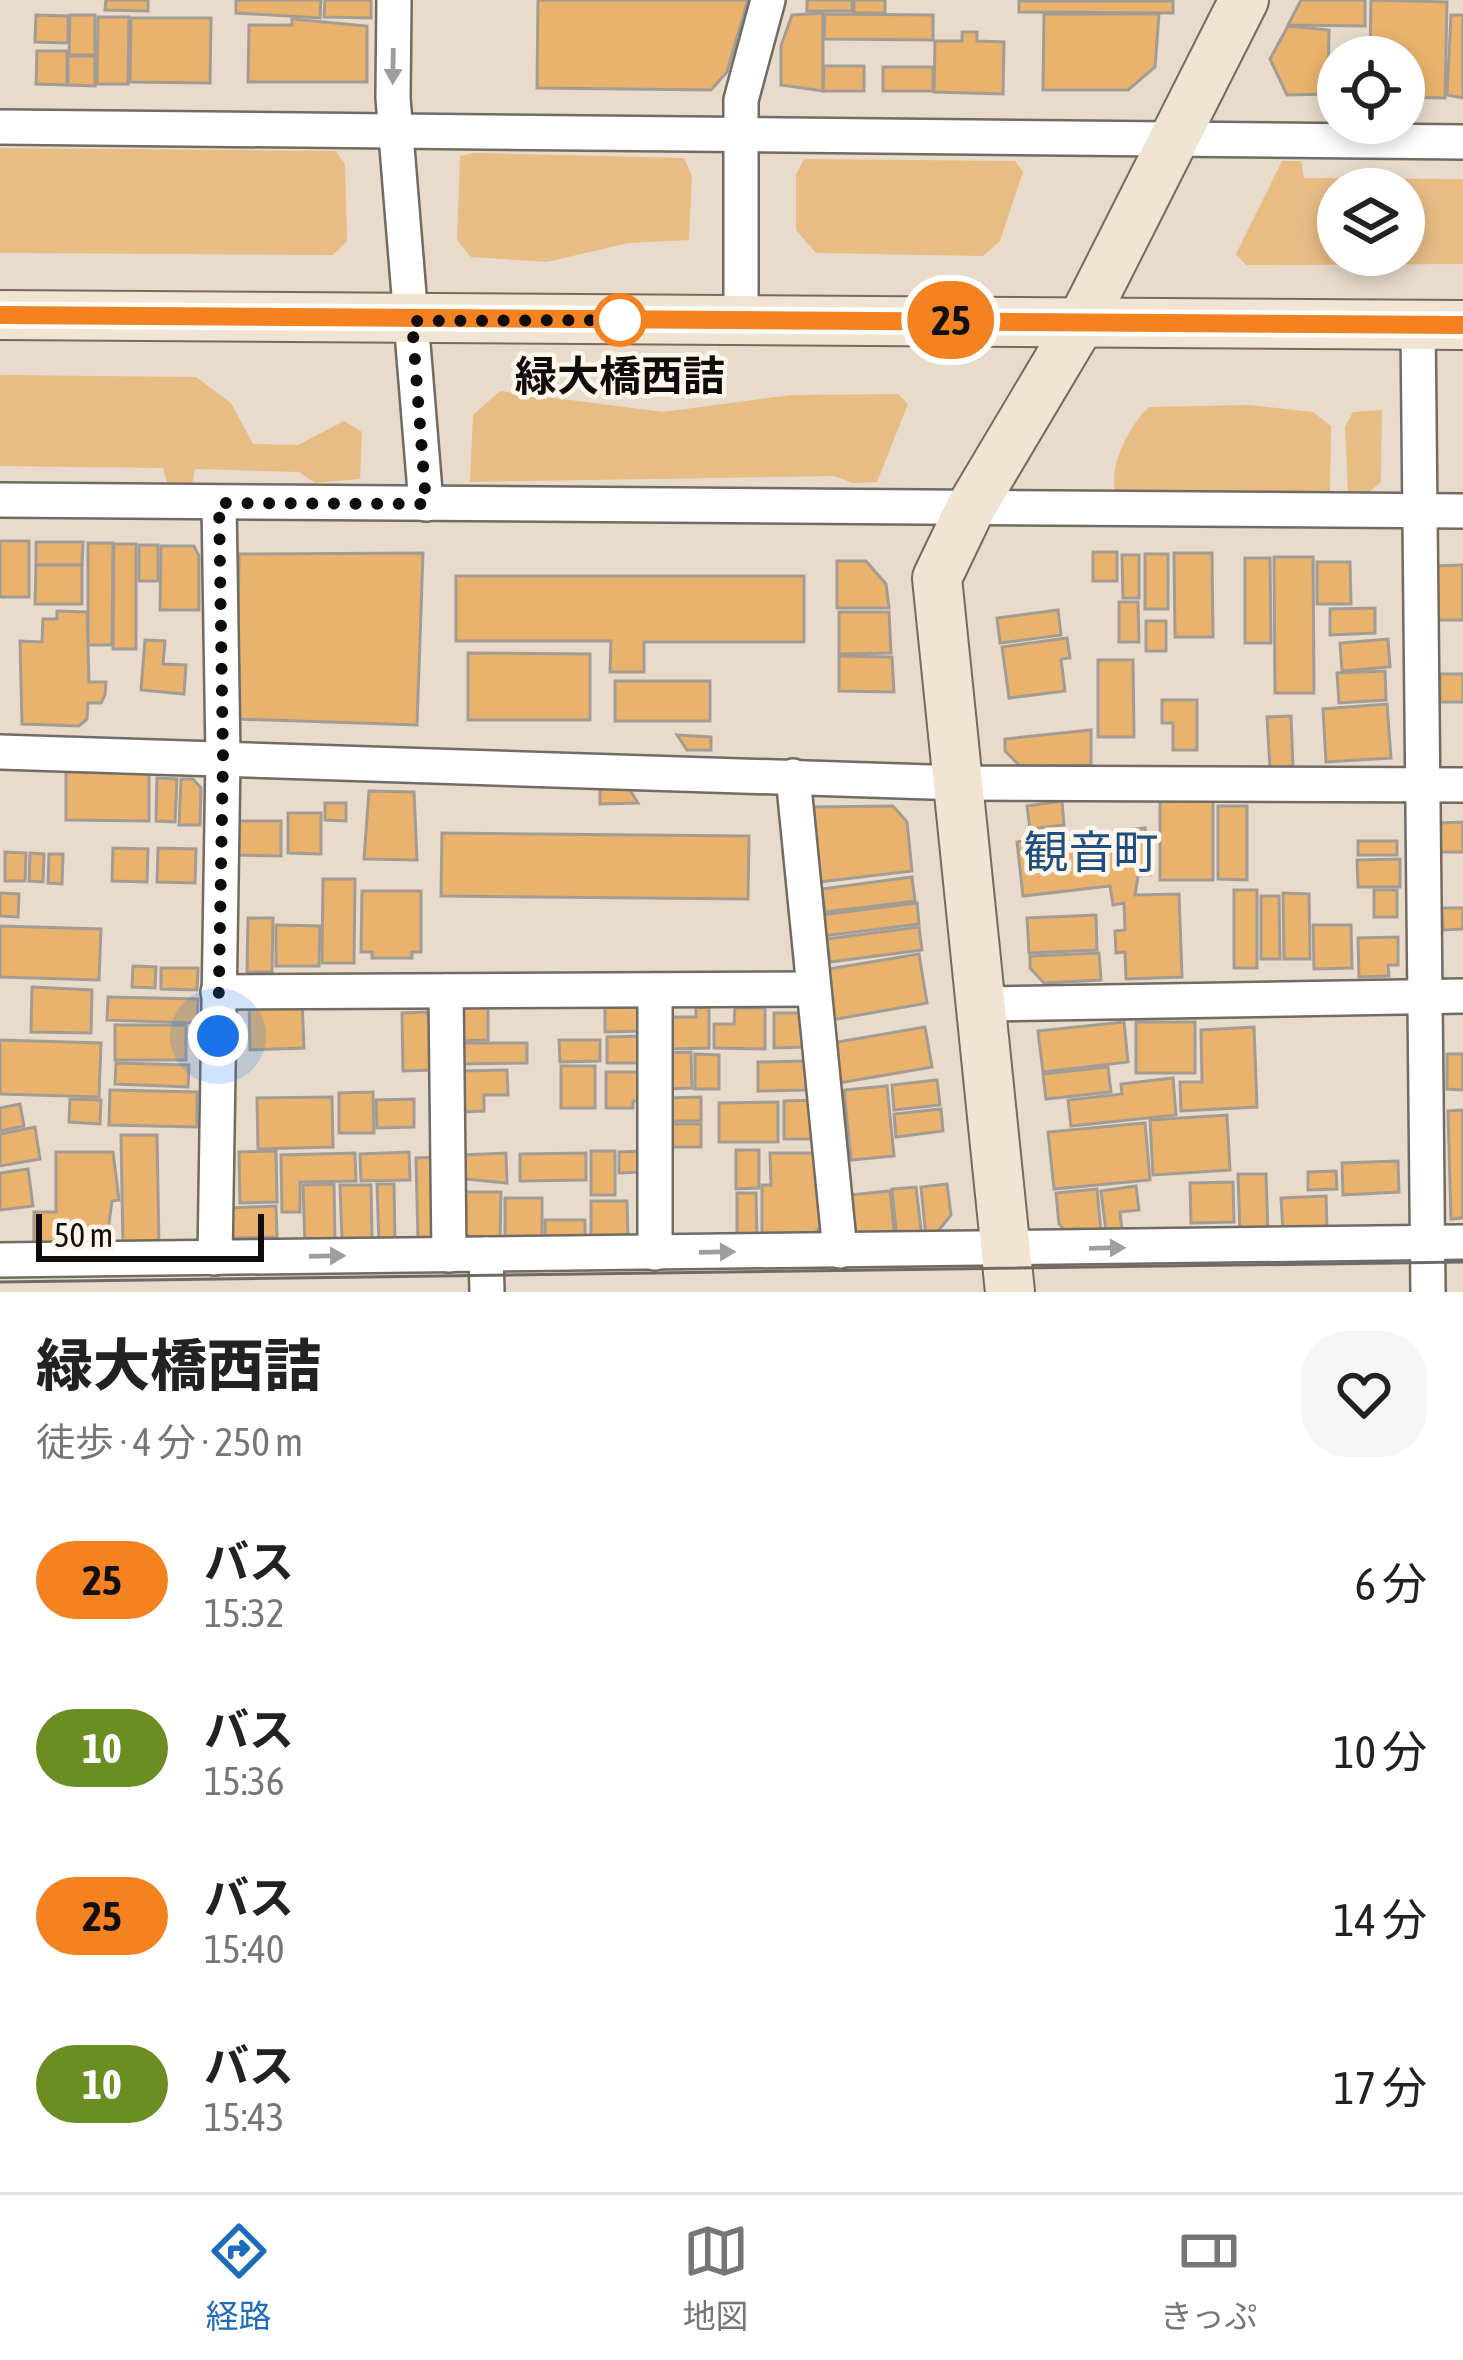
<!DOCTYPE html>
<html lang="ja">
<meta charset="utf-8">
<style>
:root{--surface:#fff;--page:#f6f6f6;--text:#222;--muted:#767676;--line:#e0e0e0;--accent:#1c6cbb}
body{margin:0;font-family:"Asap Condensed","Noto Sans JP",sans-serif;background:var(--page);color:var(--text);height:100vh;display:flex;flex-direction:column;font-size:45px;white-space:nowrap}
*{box-sizing:border-box;margin:0}
p{font-size:39px;color:var(--muted)}
.icon{flex:none;width:66px;height:66px;fill:none;stroke:currentColor;stroke-width:2;stroke-linecap:round;stroke-linejoin:round}
.map{position:relative;height:1292px;overflow:hidden}
.details{display:flex;flex-direction:column;background:var(--surface);flex:1}
.details>*{flex:none}
.badge{padding:0 24px;border-radius:39px;font-size:42px;line-height:78px}
.tools{position:absolute;left:1317px;top:36px;display:grid;gap:24px}
.tools a{display:grid;place-items:center;width:108px;height:108px;border-radius:50%;background:var(--surface);box-shadow:0 6px 18px #0003;font-size:60px}
.scale{position:absolute;left:36px;bottom:30px;width:228px;box-sizing:border-box;padding-left:12px;border:6px solid #0f0c09;border-top:0;font-size:33px;line-height:42px;white-space:nowrap;color:#0f0c09;-webkit-text-stroke:9px #fef5eb;paint-order:stroke}
.you{position:absolute;width:60px;height:60px;margin:-30px;border:9px solid #fff;border-radius:50%;background:#1a73e8;box-shadow:0 0 0 18px #1a73e833}
.map>.badge{position:absolute;translate:-50% -50%;box-shadow:0 0 0 6px #fff}
.round{display:grid;place-items:center;flex:none;width:126px;height:126px;border-radius:48px;background:var(--page)}
.summary{display:flex;align-items:center;justify-content:space-between;height:204px;padding:0 36px}
h1{font-size:57px;font-weight:800;line-height:90px}
ul{padding:0;list-style:none}
li{display:flex;align-items:center;gap:36px;height:168px;padding:0 36px}
li div{flex:1}
li b{display:block;font-size:45px}
li em{font-style:normal}
li .badge{min-width:132px;font-weight:700;text-align:center}
.tabs{display:flex;justify-content:space-around;align-items:center;height:168px;border-top:3px solid var(--line);background:var(--surface);font-size:33px;color:var(--muted)}
.tabs a{display:grid;justify-items:center;gap:6px}
.tabs .on{color:var(--accent)}
.map>svg:first-child{display:block}
.built{fill:#e8dbcb;fill-rule:evenodd}
.green{fill:#e8bc85;fill-rule:evenodd}
.building{fill:#e9b36d;stroke:#a49c93;stroke-width:3}
.lines{fill:none;stroke-linecap:round;stroke-linejoin:round}
.street-casing{stroke:#726b62;stroke-width:38}
.secondary-casing{stroke:#726b62;stroke-width:52}
.street{stroke:#fff;stroke-width:33}
.secondary{stroke:#f2e4d3;stroke-width:48}
.tram{stroke:#6f6a64;stroke-width:3}
.oneway{fill:#9f9e9d}
.line-casing{stroke:#fff;stroke-width:27}
.line{stroke:#f58220;stroke-width:18}
.walk{stroke:#0f0c09;stroke-width:12;stroke-dasharray:0 21.6}
.stop-dot{fill:#fff;stroke:#f58220;stroke-width:6}
.labels{text-anchor:middle;stroke-width:9;stroke-linejoin:round;paint-order:stroke}
.stop-label{font-size:42px;font-weight:bold;fill:#0f0c09;stroke:#fef5eb}
.neighbourhood-label{font-size:45px;fill:#1d4e81;stroke:#fef5eb}
</style>
<div class="map">
<svg width="1463" height="1292" viewBox="0 0 1463 1292">
<rect width="100%" height="100%" fill="#f0e8de"/>
<path class="built" d="M 0,0 L 1463,0 L 1463,1292 L 0,1292 ZM 1338,57 L 1404,57 L 1404,123 L 1338,123 ZM 1338,189 L 1404,189 L 1404,255 L 1338,255 Z"/>
<g class="green">
<polygon points="0,148 336,151 345,164 347,241 333,255 0,253"/>
<polygon points="474,153 684,158 692,176 689,240 628,243 547,262 471,257 457,240 460,156"/>
<polygon points="804,159 1015,161 1023,172 1000,241 983,256 816,253 796,230 796,175"/>
<path d="M 1282,161 L 1301,161 L 1304,178 L 1463,179 L 1463,264 L 1246,265 L 1236,254 ZM 1338,189 L 1404,189 L 1404,255 L 1338,255 Z"/>
<polygon points="0,375 196,377 231,403 253,444 298,445 344,421 362,432 360,479 315,483 299,472 195,469 192,485 168,486 163,468 0,466"/>
<polygon points="500,391 663,412 791,395 898,394 908,404 877,482 853,483 834,476 470,482 473,415"/>
<path d="M 1250,405 L 1313,412 L 1331,426 L 1330,493 L 1115,491 C 1109,465 1130,424 1149,407 Z"/>
<polygon points="1382,410 1381,482 1370,491 1348,493 1345,427 1353,412"/>
</g>
<g class="building">
<polygon points="106,0 148,0 148,11 105,10"/>
<polygon points="236,0 321,0 320,18 236,13"/>
<polygon points="325,0 371,0 371,18 324,17"/>
<polygon points="538,0 747,0 747,3 727,72 711,90 537,88"/>
<rect x="807" y="0" width="45" height="11"/>
<rect x="854" y="0" width="31" height="13"/>
<polygon points="1301,0 1365,0 1365,26 1288,25"/>
<polygon points="1371,0 1447,2 1445,98 1404,97 1404,57 1370,57"/>
<polygon points="1019,1 1173,1 1173,13 1019,12"/>
<polygon points="823,13 823,91 781,85 781,46 792,15"/>
<polygon points="825,14 933,15 933,40 824,39"/>
<polygon points="1044,14 1159,14 1155,67 1128,90 1043,90"/>
<polygon points="36,15 68,16 68,43 35,42"/>
<polygon points="70,15 95,15 95,55 69,55"/>
<polygon points="1451,15 1463,15 1463,98 1447,95"/>
<polygon points="98,17 129,17 128,84 97,84"/>
<polygon points="131,18 211,18 210,83 130,82"/>
<polygon points="292,19 367,26 367,82 248,82 249,25 292,25"/>
<polygon points="1288,26 1329,30 1328,94 1287,95 1270,59"/>
<polygon points="962,32 977,32 977,41 1004,42 1003,94 934,92 935,41 962,41"/>
<polygon points="37,51 67,51 67,85 36,84"/>
<polygon points="68,56 95,56 95,86 68,85"/>
<polygon points="824,66 864,66 864,91 823,91"/>
<rect x="883" y="67" width="50" height="24"/>
<rect x="0" y="541" width="29" height="56"/>
<polygon points="36,542 83,542 82,565 36,565"/>
<polygon points="88,543 113,543 112,645 88,645"/>
<polygon points="114,544 136,544 136,649 113,649"/>
<rect x="139" y="545" width="19" height="36"/>
<polygon points="161,546 194,546 199,556 199,610 160,610"/>
<rect x="1093" y="552" width="24" height="29"/>
<polygon points="423,553 417,725 237,719 239,554"/>
<polygon points="1174,553 1212,553 1213,637 1175,637"/>
<rect x="1145" y="554" width="23" height="55"/>
<polygon points="1122,555 1139,555 1139,598 1123,598"/>
<polygon points="1274,557 1313,557 1314,693 1275,693"/>
<polygon points="1245,558 1270,558 1271,643 1245,643"/>
<polygon points="837,561 866,561 886,584 889,608 837,608"/>
<polygon points="1317,562 1350,562 1351,604 1317,604"/>
<polygon points="36,565 82,565 82,604 35,604"/>
<polygon points="1463,565 1463,620 1437,620 1435,566"/>
<polygon points="456,576 804,576 804,642 644,642 644,672 610,672 611,641 456,641"/>
<polygon points="1119,602 1138,602 1139,642 1119,642"/>
<polygon points="1375,608 1375,633 1330,635 1330,609"/>
<polygon points="1058,610 1061,635 1000,643 997,618"/>
<polygon points="57,611 87,612 89,682 106,682 105,695 101,703 88,703 87,719 79,726 22,724 20,641 42,642 43,619 57,619"/>
<polygon points="839,612 889,612 891,653 839,654"/>
<rect x="1146" y="621" width="20" height="30"/>
<polygon points="1067,638 1070,658 1061,659 1065,691 1009,698 1002,647"/>
<polygon points="1388,639 1390,667 1342,671 1340,643"/>
<polygon points="145,640 165,641 163,664 186,665 184,694 141,690"/>
<polygon points="468,653 590,654 590,720 468,720"/>
<polygon points="839,656 892,657 894,692 839,691"/>
<polygon points="1098,660 1133,660 1134,737 1098,737"/>
<polygon points="1385,671 1386,700 1339,703 1337,673"/>
<rect x="1440" y="674" width="23" height="28"/>
<rect x="615" y="681" width="95" height="40"/>
<polygon points="1162,700 1197,700 1197,750 1173,750 1173,723 1162,723"/>
<polygon points="1387,704 1391,758 1326,762 1323,709"/>
<polygon points="1291,716 1293,766 1270,768 1267,717"/>
<polygon points="1091,730 1091,765 1020,766 1005,751 1005,739"/>
<polygon points="677,735 711,737 711,750 687,750"/>
<polygon points="66,772 149,772 149,821 66,820"/>
<polygon points="157,778 177,779 175,822 156,821"/>
<polygon points="181,779 193,779 201,788 200,825 179,825"/>
<polygon points="600,787 628,787 638,803 600,804"/>
<polygon points="369,791 414,792 417,860 364,859"/>
<rect x="1160" y="800" width="53" height="80"/>
<polygon points="1062,801 1064,825 1030,829 1027,806"/>
<polygon points="325,803 346,803 346,821 325,820"/>
<polygon points="893,806 907,822 912,871 819,882 811,807"/>
<polygon points="1218,806 1247,806 1247,880 1218,879"/>
<polygon points="288,813 321,813 321,854 288,853"/>
<polygon points="234,821 281,821 281,856 234,855"/>
<polygon points="1463,822 1463,852 1440,852 1439,823"/>
<polygon points="1145,828 1150,875 1138,876 1135,895 1179,894 1182,977 1126,979 1125,952 1116,953 1115,931 1125,930 1124,903 1113,905 1110,886 1023,896 1017,842"/>
<polygon points="442,833 749,836 748,899 441,896"/>
<rect x="1358" y="841" width="39" height="14"/>
<polygon points="113,848 148,849 147,882 112,881"/>
<polygon points="158,848 196,849 195,883 157,882"/>
<polygon points="5,852 26,853 25,881 5,881"/>
<polygon points="30,853 44,854 43,882 29,881"/>
<polygon points="49,854 63,854 62,884 48,883"/>
<polygon points="1400,859 1400,887 1358,887 1357,860"/>
<polygon points="912,877 915,901 825,912 822,889"/>
<polygon points="323,879 355,879 354,963 322,963"/>
<rect x="1234" y="890" width="23" height="78"/>
<rect x="1374" y="890" width="23" height="27"/>
<polygon points="362,891 421,891 421,952 412,952 412,958 372,958 372,952 361,952"/>
<polygon points="0,893 19,894 18,917 0,916"/>
<polygon points="1283,893 1309,894 1310,959 1284,959"/>
<polygon points="1261,896 1279,896 1280,959 1261,959"/>
<polygon points="917,903 919,924 823,936 821,915"/>
<polygon points="1442,908 1463,908 1463,929 1443,930"/>
<polygon points="1096,915 1097,950 1029,953 1027,918"/>
<polygon points="248,918 273,918 272,972 247,972"/>
<polygon points="276,925 320,926 319,966 276,966"/>
<polygon points="1313,925 1351,925 1352,968 1314,969"/>
<polygon points="0,926 101,929 99,980 0,977"/>
<polygon points="919,927 922,950 830,962 827,939"/>
<polygon points="1398,937 1398,965 1388,965 1389,976 1359,977 1358,938"/>
<polygon points="1099,953 1101,980 1044,983 1030,968 1030,956"/>
<polygon points="919,954 927,1003 831,1020 823,970"/>
<polygon points="133,966 156,967 155,988 132,987"/>
<polygon points="161,968 198,968 197,990 161,989"/>
<polygon points="32,987 92,990 91,1033 31,1032"/>
<polygon points="108,997 198,999 197,1023 107,1020"/>
<polygon points="302,999 304,1048 250,1050 249,1000"/>
<polygon points="488,1004 488,1040 459,1041 459,1014 468,1005"/>
<polygon points="605,1004 632,1004 643,1014 643,1031 605,1032"/>
<polygon points="709,1007 709,1048 669,1049 669,1017 696,1017 696,1008"/>
<polygon points="735,1008 765,1008 765,1049 714,1048 714,1024 734,1024"/>
<polygon points="426,1012 433,1021 434,1070 403,1071 402,1013"/>
<polygon points="774,1013 806,1013 807,1047 774,1048"/>
<polygon points="1124,1022 1128,1062 1043,1072 1038,1031"/>
<rect x="1136" y="1022" width="59" height="51"/>
<rect x="115" y="1025" width="71" height="35"/>
<polygon points="925,1027 932,1067 839,1083 832,1043"/>
<polygon points="1254,1027 1257,1107 1181,1111 1180,1082 1202,1082 1201,1030"/>
<polygon points="644,1036 644,1063 607,1063 607,1037"/>
<polygon points="0,1040 101,1043 99,1097 0,1094"/>
<polygon points="559,1040 600,1040 600,1061 560,1062"/>
<polygon points="461,1043 527,1043 527,1063 462,1064"/>
<polygon points="691,1052 692,1088 668,1089 667,1053"/>
<polygon points="695,1054 719,1055 719,1089 695,1089"/>
<polygon points="1447,1054 1463,1054 1463,1090 1447,1089"/>
<polygon points="806,1061 806,1090 758,1091 758,1062"/>
<polygon points="116,1063 189,1065 188,1087 115,1084"/>
<rect x="561" y="1066" width="34" height="42"/>
<polygon points="1108,1067 1111,1092 1046,1099 1043,1074"/>
<polygon points="507,1070 508,1095 484,1095 484,1111 462,1112 462,1071"/>
<polygon points="606,1072 641,1072 642,1101 633,1101 633,1108 606,1108"/>
<polygon points="1173,1078 1176,1115 1071,1126 1068,1100 1122,1094 1121,1084"/>
<polygon points="937,1080 940,1105 894,1110 892,1085"/>
<polygon points="887,1086 894,1156 851,1160 844,1090"/>
<polygon points="110,1090 197,1092 197,1127 109,1125"/>
<polygon points="373,1092 374,1133 339,1133 339,1093"/>
<polygon points="332,1097 333,1147 258,1149 257,1098"/>
<polygon points="701,1097 701,1121 668,1121 667,1098"/>
<polygon points="70,1099 101,1100 100,1124 69,1122"/>
<polygon points="414,1099 414,1127 377,1128 376,1100"/>
<polygon points="816,1100 816,1139 784,1139 784,1101"/>
<polygon points="778,1102 778,1142 719,1142 719,1103"/>
<polygon points="20,1104 24,1126 0,1131 0,1108"/>
<polygon points="941,1109 943,1131 896,1137 894,1114"/>
<polygon points="1463,1110 1463,1218 1451,1219 1448,1111"/>
<polygon points="1227,1115 1230,1170 1153,1175 1150,1120"/>
<polygon points="1145,1123 1150,1180 1054,1189 1048,1132"/>
<rect x="667" y="1124" width="34" height="23"/>
<polygon points="35,1127 40,1159 0,1166 0,1134"/>
<polygon points="121,1135 157,1135 159,1246 123,1247"/>
<polygon points="736,1150 759,1150 759,1188 736,1189"/>
<polygon points="276,1151 277,1202 240,1203 239,1152"/>
<rect x="591" y="1151" width="24" height="44"/>
<polygon points="642,1151 642,1172 619,1173 619,1152"/>
<polygon points="56,1152 113,1152 119,1200 112,1201 107,1238 88,1238 88,1246 34,1246 34,1212 56,1212"/>
<polygon points="409,1152 410,1180 361,1181 360,1154"/>
<polygon points="355,1153 356,1181 300,1182 300,1212 282,1212 281,1155"/>
<polygon points="506,1153 507,1183 464,1179 463,1155"/>
<polygon points="586,1153 586,1180 520,1181 520,1154"/>
<polygon points="770,1153 819,1153 824,1224 812,1235 762,1235 762,1185 771,1185"/>
<polygon points="438,1157 432,1240 418,1240 416,1158"/>
<polygon points="1398,1161 1399,1192 1343,1195 1342,1163"/>
<polygon points="28,1169 33,1206 0,1210 0,1173"/>
<polygon points="1336,1171 1337,1189 1308,1190 1308,1172"/>
<polygon points="1238,1174 1266,1174 1268,1235 1240,1235"/>
<polygon points="1233,1182 1234,1222 1191,1223 1190,1183"/>
<polygon points="334,1184 335,1245 305,1246 303,1185"/>
<polygon points="377,1184 394,1184 395,1245 379,1245"/>
<polygon points="947,1184 951,1215 934,1236 926,1237 921,1187"/>
<polygon points="340,1185 371,1185 372,1238 342,1239"/>
<polygon points="1136,1186 1139,1210 1120,1212 1122,1230 1106,1232 1101,1191"/>
<polygon points="916,1187 922,1238 897,1240 892,1189"/>
<polygon points="1097,1189 1101,1233 1071,1236 1059,1224 1056,1193"/>
<polygon points="890,1191 895,1239 852,1234 849,1195"/>
<polygon points="463,1192 501,1192 500,1241 475,1241 463,1232"/>
<polygon points="737,1193 756,1193 757,1237 737,1237"/>
<polygon points="1326,1196 1327,1230 1283,1232 1281,1198"/>
<rect x="505" y="1198" width="37" height="43"/>
<polygon points="591,1201 627,1201 628,1237 591,1237"/>
<polygon points="276,1206 277,1237 230,1238 230,1208"/>
<rect x="545" y="1220" width="40" height="22"/>
</g>
<g class="lines">
<g class="street-casing">
<g id="street">
<polyline points="394,0 393,98 426,504"/>
<polyline points="0,127 1463,142"/>
<polyline points="741,320 741,100 768,0"/>
<polyline points="1418,324 1428,1292"/>
<polyline points="0,500 1463,511"/>
<polyline points="0,752 961,783 1463,785"/>
<polyline points="793,776 840,1251"/>
<polyline points="446,991 449,1255"/>
<polyline points="218,992 812,989"/>
<polyline points="982,1004 1463,996"/>
<polyline points="655,1253 655,990"/>
<polyline points="486,1254 487,1292"/>
<polyline points="215,1258 223,757 219,503"/>
<polyline points="0,1260 1463,1242"/>
</g>
</g>
<g class="secondary-casing">
<g id="secondary">
<polyline points="0,315 1463,325"/>
<polyline points="1010,1292 937,578 970,509 1083,319 1244,0"/>
</g>
</g>
<use href="#street" class="street"/>
<use href="#secondary" class="secondary"/>
<polyline class="tram" points="0,1282 1463,1262"/>
</g>
<defs><path id="oneway-solid" d="M-6-.8H1V-3.2L6.5 0L1 3.2V.8H-6Z" transform="scale(3)"/></defs>
<g class="oneway">
<use href="#oneway-solid" transform="translate(393 66) rotate(91)"/>
<use href="#oneway-solid" transform="translate(1107 1248) rotate(-1)"/>
<use href="#oneway-solid" transform="translate(717 1252) rotate(-1)"/>
<use href="#oneway-solid" transform="translate(327 1256) rotate(-1)"/>
</g>
<g class="lines">
<g class="line-casing">
<polyline id="line" points="0,315 1463,325"/>
</g>
<use href="#line" class="line"/>
<polyline class="walk" points="218,1036 223,757 219,503 426,504 412,321 620,320"/>
</g>
<circle class="stop-dot" cx="620" cy="320" r="24"/>
<g class="labels">
<g class="stop-label">
<text x="620" y="391">緑大橋西詰</text>
</g>
<g class="neighbourhood-label">
<text x="1091" y="868">観音町</text>
</g>
</g>
</svg>
<div class="tools">
<a><svg class="icon" aria-label="locate" viewBox="0 0 24 24"><circle cx="12" cy="12" r="6"/><path d="M12 2v4M12 18v4M2 12h4M18 12h4"/></svg></a>
<a><svg class="icon" aria-label="layers" viewBox="0 0 24 24"><path d="M12 4l9 5-9 5-9-5zM3 14l9 5 9-5"/></svg></a>
</div>
<div class="scale">50 m</div>
<div class="you" style="left:218px;top:1036px"></div>
<b class="badge" style="left:951px;top:320px;background:#f58220;color:#111">25</b>
</div>
<section class="details">
<div class="summary"><div><h1>緑大橋西詰</h1><p>徒歩 · 4 分 · 250 m</p></div><a class="round"><svg class="icon" aria-label="heart" viewBox="0 0 24 24"><path d="M12 20l-8-8c-3-5 5-10 8-4 3-6 11-1 8 4z"/></svg></a></div>
<ul>
<li><span class="badge" style="background:#f58220;color:#111">25</span><div><b>バス</b><p>15:32</p></div><em>6 分</em></li>
<li><span class="badge" style="background:#6b8e23;color:#fff">10</span><div><b>バス</b><p>15:36</p></div><em>10 分</em></li>
<li><span class="badge" style="background:#f58220;color:#111">25</span><div><b>バス</b><p>15:40</p></div><em>14 分</em></li>
<li><span class="badge" style="background:#6b8e23;color:#fff">10</span><div><b>バス</b><p>15:43</p></div><em>17 分</em></li>
</ul>
</section>
<nav class="tabs">
<a class="on"><svg class="icon" aria-label="directions" viewBox="0 0 24 24"><path d="M12 3l9 9-9 9-9-9zM9 14v-3h6M13 9l2 2-2 2"/></svg>経路</a>
<a><svg class="icon" aria-label="map" viewBox="0 0 24 24"><path d="M3 6l6-2 6 2 6-2v14l-6 2-6-2-6 2zM9 4v14M15 6v14"/></svg>地図</a>
<a><svg class="icon" aria-label="tickets" viewBox="0 0 24 24"><path d="M3 7h18v10H3zM15 7v10"/></svg>きっぷ</a>
</nav>
